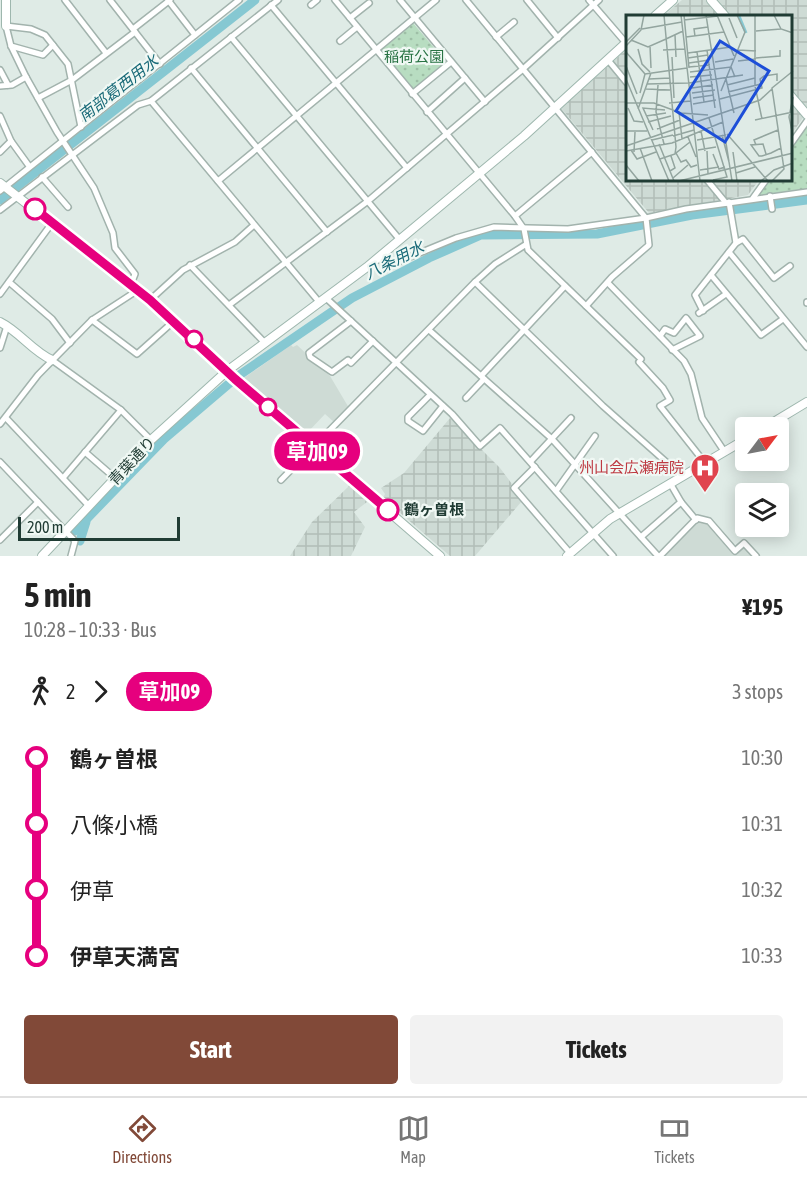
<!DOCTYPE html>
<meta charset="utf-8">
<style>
:root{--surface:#fff;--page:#f2f2f2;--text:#222;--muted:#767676;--line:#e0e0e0;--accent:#814938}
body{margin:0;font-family:"Asap Condensed","Noto Sans JP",sans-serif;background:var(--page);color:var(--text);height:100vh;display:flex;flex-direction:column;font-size:22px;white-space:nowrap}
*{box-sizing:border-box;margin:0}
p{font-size:20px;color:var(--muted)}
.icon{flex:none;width:33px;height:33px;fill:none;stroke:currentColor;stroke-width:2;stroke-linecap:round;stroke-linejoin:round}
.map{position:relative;height:556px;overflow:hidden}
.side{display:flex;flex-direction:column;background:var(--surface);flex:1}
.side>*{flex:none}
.badge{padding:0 12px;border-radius:20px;font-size:21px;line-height:39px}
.needle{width:39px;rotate:58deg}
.tools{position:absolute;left:735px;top:417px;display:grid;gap:12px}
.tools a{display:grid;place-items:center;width:54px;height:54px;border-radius:6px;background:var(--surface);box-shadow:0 3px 15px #0003;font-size:30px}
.scale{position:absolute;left:18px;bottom:15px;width:162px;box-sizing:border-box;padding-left:6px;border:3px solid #203c34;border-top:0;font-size:16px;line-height:21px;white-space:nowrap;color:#203c34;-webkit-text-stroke:4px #f0f8f4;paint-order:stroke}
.map>.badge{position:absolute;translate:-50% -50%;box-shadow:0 0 0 3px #fff}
.legs{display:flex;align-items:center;gap:9px;height:66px;padding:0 24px;font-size:20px}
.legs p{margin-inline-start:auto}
.overview{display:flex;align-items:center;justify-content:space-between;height:102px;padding:0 24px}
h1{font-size:33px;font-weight:700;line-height:45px}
.button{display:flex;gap:12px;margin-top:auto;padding:12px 24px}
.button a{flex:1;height:69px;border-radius:6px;background:var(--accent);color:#fff;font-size:24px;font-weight:700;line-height:69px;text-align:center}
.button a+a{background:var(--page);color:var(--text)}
ul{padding:0 24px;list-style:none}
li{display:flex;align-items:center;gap:21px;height:66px;font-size:22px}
li i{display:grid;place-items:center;width:9px;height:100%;margin:0 8px;background:currentColor}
li i::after{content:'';width:15px;height:15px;margin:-8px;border:4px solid;border-radius:50%;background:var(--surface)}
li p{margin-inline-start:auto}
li:first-child i{background:linear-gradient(#0000 50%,currentColor 0)}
li:last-child i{background:linear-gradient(currentColor 50%,#0000 0)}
.tab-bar{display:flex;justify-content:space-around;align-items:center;height:84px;border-top:2px solid var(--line);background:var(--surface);font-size:16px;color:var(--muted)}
.tab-bar a{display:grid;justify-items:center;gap:3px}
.tab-bar .on{color:var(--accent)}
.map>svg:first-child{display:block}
.built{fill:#cedbd5}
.industrial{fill:url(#industrial-grid)}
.park{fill:url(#park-dots)}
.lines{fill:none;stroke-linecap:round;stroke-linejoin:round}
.river{stroke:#86c8d2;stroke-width:9}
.street-casing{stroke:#a2b3ad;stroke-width:8}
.secondary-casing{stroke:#9eb7ae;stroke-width:10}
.street{stroke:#fff;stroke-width:5}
.secondary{stroke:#fff;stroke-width:8}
.line-1-casing{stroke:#fff;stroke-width:14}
.line-1{stroke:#e6007e;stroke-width:9}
.stop-1-dot{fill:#fff;stroke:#e6007e;stroke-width:3}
.labels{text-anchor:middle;stroke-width:4.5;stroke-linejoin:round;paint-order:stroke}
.park-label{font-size:15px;fill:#297344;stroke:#f0f8f4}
.street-label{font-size:15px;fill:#203c34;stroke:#f0f8f4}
.health-label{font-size:15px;fill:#be3a42;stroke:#f0f8f4;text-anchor:end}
.stop-label{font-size:15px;font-weight:bold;fill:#203c34;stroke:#f0f8f4;text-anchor:start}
.water-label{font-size:16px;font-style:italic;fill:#196a78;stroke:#f0f8f4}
.inset-river{fill:none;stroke:#86c8d2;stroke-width:3}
.inset-road{fill:none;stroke:#93a59f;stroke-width:1.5}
.view{fill:#1d4ed8;fill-opacity:0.15;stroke:#1d4ed8;stroke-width:3}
.inset-edge{fill:none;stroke:#203c34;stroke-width:3}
</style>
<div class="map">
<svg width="807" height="556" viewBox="0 0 807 556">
<defs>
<pattern id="industrial-grid" width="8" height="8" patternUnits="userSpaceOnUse" patternTransform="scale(1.5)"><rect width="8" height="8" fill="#cedbd5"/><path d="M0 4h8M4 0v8" fill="none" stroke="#b1bdb7"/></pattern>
<pattern id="park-dots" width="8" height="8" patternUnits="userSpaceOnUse" patternTransform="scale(1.5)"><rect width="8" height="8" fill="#b8ddc1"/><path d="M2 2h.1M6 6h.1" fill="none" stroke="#9ebfa6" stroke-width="1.8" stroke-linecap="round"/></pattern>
</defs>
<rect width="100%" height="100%" fill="#dfebe6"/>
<g class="built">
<polygon points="291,345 293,347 297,345 330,376 349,408 335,423 325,414 307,433 244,378"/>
<polygon points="698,522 708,523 735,553 744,547 751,556 665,556"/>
</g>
<g class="industrial">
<polygon points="682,0 807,0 807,112 791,135 790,16 663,16"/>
<polygon points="627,49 627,180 759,180 748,195 649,213 561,108"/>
<polygon points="450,418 500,468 512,484 510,487 522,501 475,556 450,556 383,498 385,494 381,488 404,473"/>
<polygon points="349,486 367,502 354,512 365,527 351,556 290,556 312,522"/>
</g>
<g class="park">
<polygon points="413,23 447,63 414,89 381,53 382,49"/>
<polygon points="807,124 807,193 757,197 768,180 790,180 791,148"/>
</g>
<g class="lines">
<g class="river">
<polyline points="0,200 255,0"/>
<polyline points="75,531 164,439 238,376 352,298 429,258 481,235 597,234 692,215 807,200"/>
<polyline points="80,541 86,522"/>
</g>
<g class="street-casing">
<g id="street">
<polyline points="65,0 106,53"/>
<polyline points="110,0 160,64"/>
<polyline points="168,0 195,35"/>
<polyline points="335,0 515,216 524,229 528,250 641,359"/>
<polyline points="400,0 485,102"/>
<polyline points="466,0 646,218 649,245 612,277 586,306"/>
<polyline points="527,0 558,38"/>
<polyline points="589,0 626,43"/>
<polyline points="271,5 407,168"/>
<polyline points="311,5 317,0"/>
<polyline points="350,18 369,3"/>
<polyline points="133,29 170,0"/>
<polyline points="231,37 400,240"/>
<polyline points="496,37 514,22"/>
<polyline points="340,41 357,27"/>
<polyline points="11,46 43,55 53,45"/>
<polyline points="608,60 627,83"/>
<polyline points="191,68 327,232"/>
<polyline points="0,70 8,85"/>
<polyline points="0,86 12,85 26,77"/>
<polyline points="412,94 451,62"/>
<polyline points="38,98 72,80 135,32"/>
<polyline points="151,101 320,303"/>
<polyline points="427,112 465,78"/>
<polyline points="0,116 11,141 29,166"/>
<polyline points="81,127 68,64 45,35 31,29 6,26 11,46 26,77 57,132 94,188 113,233 115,248 135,274 131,284"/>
<polyline points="790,145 807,121"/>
<polyline points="0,152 11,141"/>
<polyline points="42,177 68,207"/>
<polyline points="707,180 726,203"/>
<polyline points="218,181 436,0"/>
<polyline points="0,191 239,0"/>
<polyline points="770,196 772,209"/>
<polyline points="753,198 766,180"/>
<polyline points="0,210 138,105 151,101 278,0"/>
<polyline points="515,216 592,152"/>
<polyline points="736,243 743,239 774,278 790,266"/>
<polyline points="729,252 807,347"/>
<polyline points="379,258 388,266 456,238 494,227 568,229 646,218 686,209 807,192"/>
<polyline points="190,265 265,343"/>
<polyline points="711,275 761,335 783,319"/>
<polyline points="9,282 52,319 70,343"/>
<polyline points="475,282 603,406 682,476"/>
<polyline points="608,283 684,361 691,374 702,418 724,451"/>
<polyline points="0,294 52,223"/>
<polyline points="326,298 452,414 480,446 500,428 613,556"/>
<polyline points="150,300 183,270 235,242 254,225"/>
<polyline points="807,302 807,303"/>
<polyline points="229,305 368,201 523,69 599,0"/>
<polyline points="703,311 695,295 736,243 729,202"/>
<polyline points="699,313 726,294"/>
<polyline points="92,320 137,354 174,321"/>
<polyline points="351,321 309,353 310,357 332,372 348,360 351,363 373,341"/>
<polyline points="429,330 552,439 658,556"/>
<polyline points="660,336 665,329 674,333 686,318 700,336 672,350"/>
<polyline points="0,348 7,326"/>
<polyline points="52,360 121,410 151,440"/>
<polyline points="639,362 663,388 670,400 660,406 705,463"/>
<polyline points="481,376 565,286"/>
<polyline points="430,395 408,417 408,421 423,431 443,406"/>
<polyline points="466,398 484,379"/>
<polyline points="6,418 89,506"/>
<polyline points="0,424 38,375 92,320 138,290"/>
<polyline points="85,452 115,478"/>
<polyline points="531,461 571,418"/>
<polyline points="0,462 75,541 71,556"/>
<polyline points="535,467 514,488 570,553"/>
<polyline points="63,478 121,410"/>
<polyline points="281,480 475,282 495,264 525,245"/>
<polyline points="670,483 681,502 696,520"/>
<polyline points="556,491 595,436"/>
<polyline points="641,537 681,502"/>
<polyline points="0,540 38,502"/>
<polyline points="660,556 697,518 709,521 735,551 744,543 756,556"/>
</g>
</g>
<g class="secondary-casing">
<g id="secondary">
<polyline points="711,0 725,16"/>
<polyline points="655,16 673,0"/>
<polyline points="6,26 6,0"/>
<polyline points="790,95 807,115"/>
<polyline points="0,183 150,300 239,382 440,556"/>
<path d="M 0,322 C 20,332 32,351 52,360"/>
<polyline points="764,428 807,402"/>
<polyline points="42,556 151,440 227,371 367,267 524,136 627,42"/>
<polyline points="567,556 610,519 746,439"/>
</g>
</g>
<use href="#street" class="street"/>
<use href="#secondary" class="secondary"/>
</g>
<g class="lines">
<g class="line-1-casing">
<polyline id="line-1" points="35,209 150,300 235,379 388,510"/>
</g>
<use href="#line-1" class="line-1"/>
</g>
<defs>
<g id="hospital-pin" transform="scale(1.5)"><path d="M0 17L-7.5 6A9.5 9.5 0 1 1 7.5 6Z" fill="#e0444e" stroke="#f0f8f4"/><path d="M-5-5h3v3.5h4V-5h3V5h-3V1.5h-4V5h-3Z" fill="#fff"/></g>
</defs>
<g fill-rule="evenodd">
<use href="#hospital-pin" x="705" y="468"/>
</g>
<g class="stop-1-dot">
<circle cx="35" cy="209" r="10"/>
<circle cx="194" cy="339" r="8"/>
<circle cx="268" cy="407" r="8"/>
<circle cx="388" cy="510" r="10"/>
</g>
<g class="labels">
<g class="park-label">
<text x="414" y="62">稲荷公園</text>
</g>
<g class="street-label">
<text transform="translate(132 461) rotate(-47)" y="5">青葉通り</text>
</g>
<g class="health-label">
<text x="684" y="473">州山会広瀬病院</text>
</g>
<g class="stop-label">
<text x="404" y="515">鶴ヶ曽根</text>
</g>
<g class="water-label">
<text transform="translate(118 88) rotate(-38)" y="6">南部葛西用水</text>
<text transform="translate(394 260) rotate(-27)" y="6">八条用水</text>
</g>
</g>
<g transform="translate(626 15)">
<rect width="166" height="166" fill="#dfebe6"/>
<path class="inset-river" d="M 113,1 L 120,18"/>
<path class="inset-road" d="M 55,0 L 74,166M 58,0 L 63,53M 80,0 L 106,166M 91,0 L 108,41M 129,0 L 129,71 L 136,104M 148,0 L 155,14 L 167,18M 103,3 L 111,23M 58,5 L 92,1M 16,14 L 56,7M 130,16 L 155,14M 49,20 L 50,42M 69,21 L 68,14 L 82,12M 60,22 L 98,17M 40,24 L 57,16M 5,25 L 22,32 L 40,24M 0,27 L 14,13M 0,31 L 15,15 L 18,0M 24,31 L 25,53M 12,34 L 16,49 L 24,57M 37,35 L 59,34M 81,35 L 89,93M 112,35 L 130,36M 0,37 L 19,59 L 14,78M 71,37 L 78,87M 62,38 L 105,32M 46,42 L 48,83M 62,43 L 82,40M 130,43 L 154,41 L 154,35M 112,46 L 130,44M 89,47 L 107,44M 63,48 L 83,45M 0,51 L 11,79M 63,52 L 84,50M 64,57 L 105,52 L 109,62M 19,59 L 61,53M 64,62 L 86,60M 0,64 L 43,166M 23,64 L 44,63M 100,64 L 108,98M 63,68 L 117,60M 21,69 L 62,68M 32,70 L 30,97 L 38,129M 101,70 L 129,63M 66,73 L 87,70M 20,74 L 44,75M 95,76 L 119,17 L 111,0M 102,77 L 135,69M 66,78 L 89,75M 167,82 L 163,102 L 167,120M 67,83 L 88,80M 94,84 L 136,73 L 134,64 L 138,61 L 151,59 L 151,66M 0,88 L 28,88 L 55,98 L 82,100M 43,88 L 65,86M 67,89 L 90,85M 2,93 L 8,106 L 17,107M 12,94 L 25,58M 53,97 L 56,124M 20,101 L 40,98M 83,103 L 101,162 L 87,165M 129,105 L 167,97M 22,107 L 45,101M 31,114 L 54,105M 27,115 L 17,93 L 39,95M 0,116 L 21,116M 75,116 L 79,136M 101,119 L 142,166M 96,120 L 103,147M 47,121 L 68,115M 62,122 L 70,142M 26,125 L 47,120M 71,125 L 100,120M 64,127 L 50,138 L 55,147 L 60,145 L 65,152 L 71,150M 33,129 L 48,166M 130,130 L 128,125 L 152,115M 0,131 L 134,85 L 146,74M 14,133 L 26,166M 5,135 L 11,144 L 30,137M 72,135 L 90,132M 0,136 L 46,128 L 97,107M 81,136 L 82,159M 8,137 L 9,117M 107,137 L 111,166M 87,139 L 93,154 L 99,152M 140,139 L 137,129 L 125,130 L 133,141 L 136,141 L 145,138 L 155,133M 34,144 L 49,139 L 50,132 L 38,0M 0,150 L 13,166M 74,155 L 93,152M 44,156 L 49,153 L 45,141M 110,158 L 129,152M 47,163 L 62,150M 53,166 L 167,138M 135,166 L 148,155 L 167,148M 146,166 L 158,154 L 146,73 L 167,56"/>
<path class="view" d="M 94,26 L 143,56 L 99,127 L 50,96 Z"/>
<rect width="166" height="166" class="inset-edge"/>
</g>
</svg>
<div class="tools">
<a><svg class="needle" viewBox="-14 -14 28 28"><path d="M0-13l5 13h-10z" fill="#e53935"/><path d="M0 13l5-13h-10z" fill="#767676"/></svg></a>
<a><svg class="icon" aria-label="layers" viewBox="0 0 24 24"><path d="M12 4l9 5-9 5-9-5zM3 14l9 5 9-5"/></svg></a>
</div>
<div class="scale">200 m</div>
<b class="badge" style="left:317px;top:451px;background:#e6007e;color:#fff">草加09</b>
</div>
<section class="side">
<div class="overview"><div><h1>5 min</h1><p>10:28 – 10:33 · Bus</p></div><b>¥195</b></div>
<div class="legs"><svg class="icon" aria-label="walk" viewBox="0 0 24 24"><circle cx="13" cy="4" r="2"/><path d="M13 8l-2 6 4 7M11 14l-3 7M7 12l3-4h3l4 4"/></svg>2<svg class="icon" aria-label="forward" viewBox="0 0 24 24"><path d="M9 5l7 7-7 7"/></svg><b class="badge" style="background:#e6007e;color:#fff">草加09</b><p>3 stops</p></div>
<ul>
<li><i style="color:#e6007e"></i><b>鶴ヶ曽根</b><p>10:30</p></li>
<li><i style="color:#e6007e"></i><span>八條小橋</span><p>10:31</p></li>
<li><i style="color:#e6007e"></i><span>伊草</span><p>10:32</p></li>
<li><i style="color:#e6007e"></i><b>伊草天満宮</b><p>10:33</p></li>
</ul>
<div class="button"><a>Start</a><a>Tickets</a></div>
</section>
<nav class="tab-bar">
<a class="on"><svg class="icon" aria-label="directions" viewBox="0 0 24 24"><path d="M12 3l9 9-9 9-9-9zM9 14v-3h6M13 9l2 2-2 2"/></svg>Directions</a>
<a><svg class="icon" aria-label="map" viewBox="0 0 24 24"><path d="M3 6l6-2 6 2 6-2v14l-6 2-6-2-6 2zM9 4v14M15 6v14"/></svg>Map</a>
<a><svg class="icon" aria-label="tickets" viewBox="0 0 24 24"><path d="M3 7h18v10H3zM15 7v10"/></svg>Tickets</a>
</nav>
